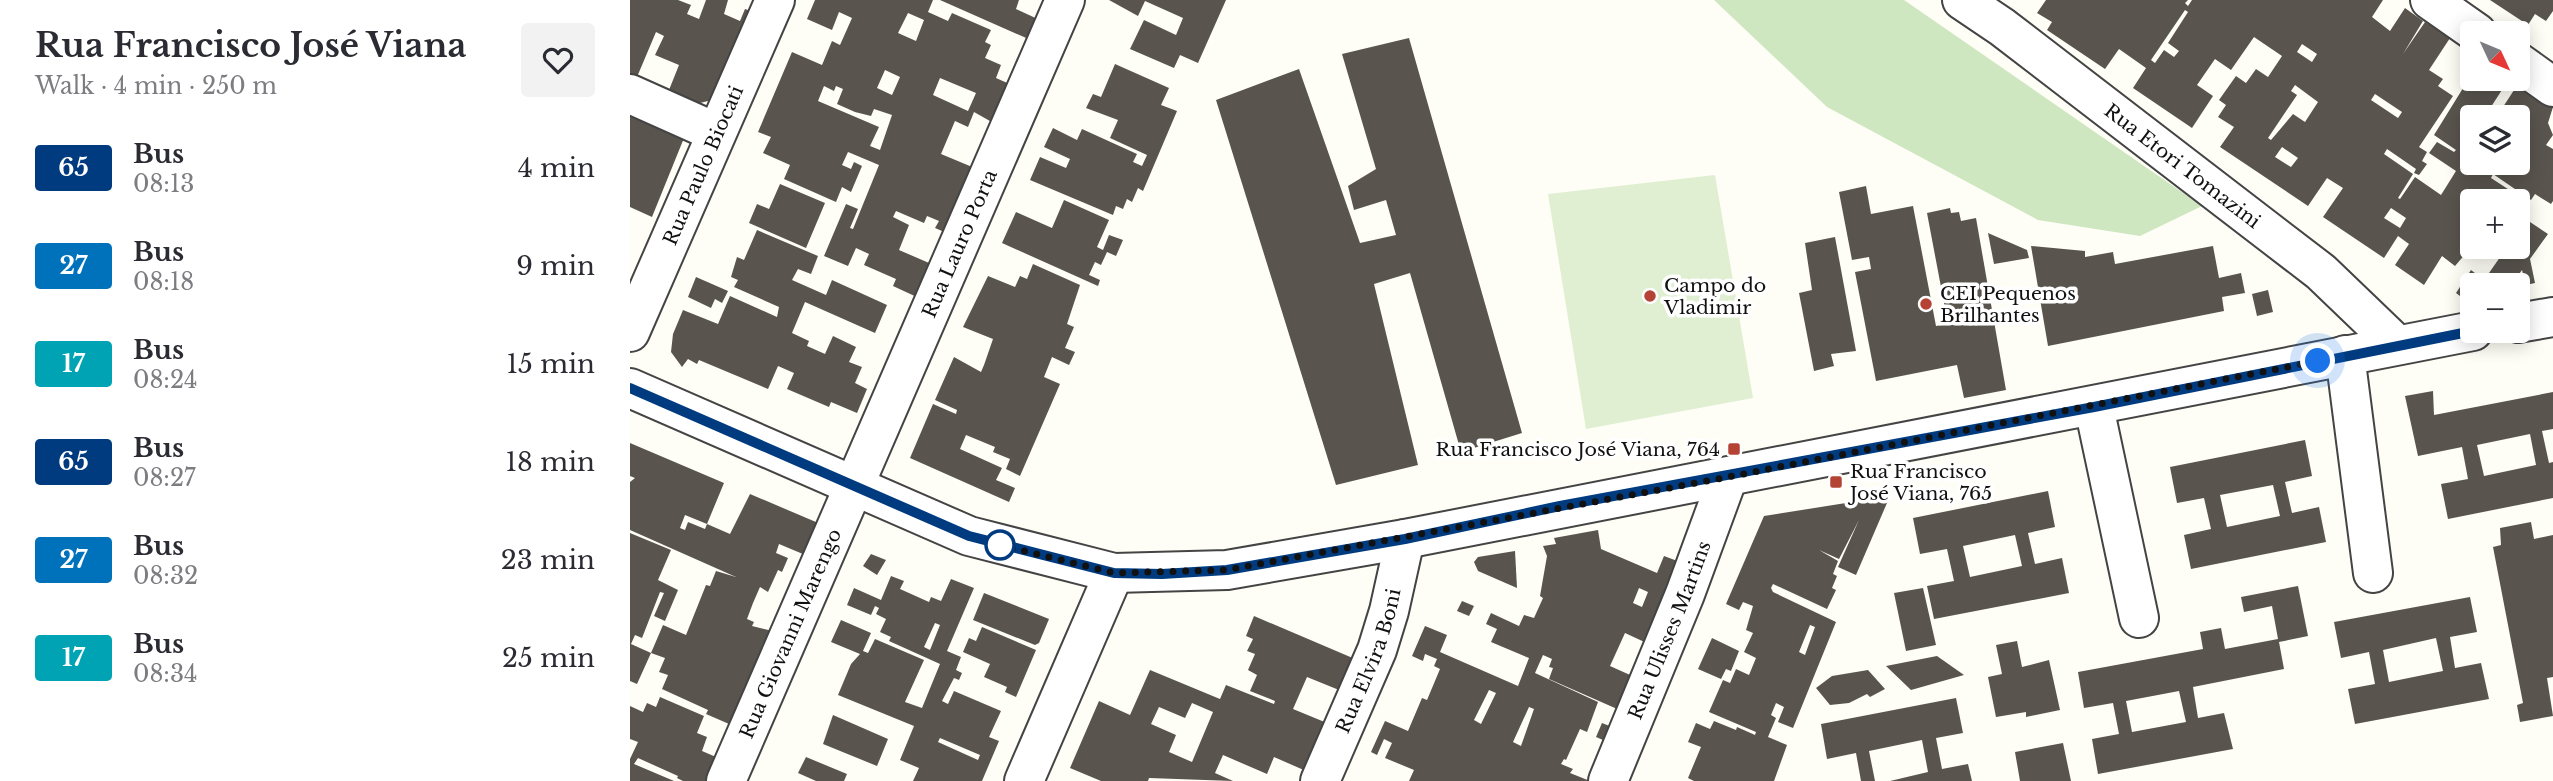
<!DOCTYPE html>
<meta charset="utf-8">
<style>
:root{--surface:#fff;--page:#f2f2f3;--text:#2b2b33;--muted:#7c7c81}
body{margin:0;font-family:"Libre Baskerville",serif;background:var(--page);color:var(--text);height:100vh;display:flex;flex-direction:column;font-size:26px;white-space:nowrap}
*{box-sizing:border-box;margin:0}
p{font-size:23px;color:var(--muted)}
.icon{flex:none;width:38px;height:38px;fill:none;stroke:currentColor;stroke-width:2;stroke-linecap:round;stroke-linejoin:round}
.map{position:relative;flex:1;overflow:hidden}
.panel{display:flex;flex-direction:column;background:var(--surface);width:630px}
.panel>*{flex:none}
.badge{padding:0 14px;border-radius:5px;font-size:24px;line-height:46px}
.needle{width:46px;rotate:134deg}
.fabs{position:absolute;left:1830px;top:21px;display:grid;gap:14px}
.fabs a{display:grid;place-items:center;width:70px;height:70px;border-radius:7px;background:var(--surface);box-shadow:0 4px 18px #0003;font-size:35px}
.you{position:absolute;width:35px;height:35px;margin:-18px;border:5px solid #fff;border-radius:50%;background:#1a73e8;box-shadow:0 0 0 10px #1a73e833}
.map>.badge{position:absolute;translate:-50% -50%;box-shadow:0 0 0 4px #fff}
.round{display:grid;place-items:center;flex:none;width:74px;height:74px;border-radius:7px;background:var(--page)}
.overview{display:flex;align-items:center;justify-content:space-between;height:119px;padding:0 35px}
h1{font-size:33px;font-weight:800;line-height:52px}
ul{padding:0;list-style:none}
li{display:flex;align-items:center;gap:21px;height:98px;padding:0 35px}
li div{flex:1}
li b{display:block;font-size:26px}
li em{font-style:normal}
li .badge{min-width:77px;font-weight:700;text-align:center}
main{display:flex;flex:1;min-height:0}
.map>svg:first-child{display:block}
.green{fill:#cfe7c1}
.pitch{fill:#e0efd2}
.building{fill:#59544e;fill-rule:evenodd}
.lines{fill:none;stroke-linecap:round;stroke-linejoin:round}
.minor-casing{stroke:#444;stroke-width:42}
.minor{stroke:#fff;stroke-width:38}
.line-casing{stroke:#fff;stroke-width:16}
.line{stroke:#003b80;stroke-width:10}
.walk{stroke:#111;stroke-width:7;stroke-dasharray:0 12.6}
.poi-dot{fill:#b54335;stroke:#fff;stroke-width:2.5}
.stop-dot{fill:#fff;stroke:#003b80;stroke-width:3.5}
.labels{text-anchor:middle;stroke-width:7;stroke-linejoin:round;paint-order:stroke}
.street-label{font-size:19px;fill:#111;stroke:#fff}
.poi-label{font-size:19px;fill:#111;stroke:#fff;text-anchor:start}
</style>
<main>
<section class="panel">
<div class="overview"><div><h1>Rua Francisco José Viana</h1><p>Walk · 4 min · 250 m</p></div><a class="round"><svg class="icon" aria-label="heart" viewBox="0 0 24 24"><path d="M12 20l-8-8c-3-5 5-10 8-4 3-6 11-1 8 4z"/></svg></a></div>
<ul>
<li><span class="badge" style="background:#003b80;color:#fff">65</span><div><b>Bus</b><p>08:13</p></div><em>4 min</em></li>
<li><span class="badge" style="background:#0072bc;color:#fff">27</span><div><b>Bus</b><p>08:18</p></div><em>9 min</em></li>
<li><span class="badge" style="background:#00a3b4;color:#fff">17</span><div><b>Bus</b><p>08:24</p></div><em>15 min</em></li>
<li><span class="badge" style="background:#003b80;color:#fff">65</span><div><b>Bus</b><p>08:27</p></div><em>18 min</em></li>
<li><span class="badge" style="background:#0072bc;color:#fff">27</span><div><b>Bus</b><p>08:32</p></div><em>23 min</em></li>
<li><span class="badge" style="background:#00a3b4;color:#fff">17</span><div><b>Bus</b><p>08:34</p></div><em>25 min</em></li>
</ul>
</section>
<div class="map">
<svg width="1923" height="781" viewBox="0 0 1923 781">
<rect width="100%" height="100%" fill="#fefef6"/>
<polygon class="green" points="1084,0 1274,0 1572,206 1510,236 1408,220 1197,107"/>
<polygon class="pitch" points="1085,175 1123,398 956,429 918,194"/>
<g class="building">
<polygon points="0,0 48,0 61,5 57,14 69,19 76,0 98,0 94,14 110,21 115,9 124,12 86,99 70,103 39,90 49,65 25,55 34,36 26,32 7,77 0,74"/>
<path d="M 185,0 L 303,0 L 298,12 L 318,21 L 322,13 L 361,30 L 355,42 L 361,45 L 355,58 L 371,65 L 366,78 L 384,86 L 367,125 L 344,112 L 338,127 L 325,121 L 311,154 L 347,169 L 319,234 L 305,228 L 309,221 L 297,216 L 294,223 L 266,211 L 263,217 L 279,225 L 269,250 L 306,266 L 291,299 L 263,286 L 266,279 L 234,265 L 239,254 L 226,248 L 218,266 L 194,256 L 216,204 L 228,209 L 220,228 L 223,229 L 249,165 L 218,152 L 212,165 L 221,169 L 224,162 L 232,166 L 221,192 L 212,187 L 206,202 L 154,179 L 160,165 L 133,153 L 141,137 L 128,132 L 162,52 L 192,65 L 202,41 L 210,45 L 222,18 L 209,12 L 202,30 L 177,19 ZM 278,13 L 294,20 L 286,41 L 268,33 ZM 255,70 L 270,77 L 262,95 L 247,88 ZM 310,78 L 346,93 L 338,111 L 303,95 ZM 194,86 L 204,91 L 206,86 L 213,89 L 207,104 L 225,112 L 241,116 L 244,109 L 262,115 L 250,150 L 240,146 L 249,127 L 188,101 Z"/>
<polygon points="310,0 389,0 386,9 412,21 403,41"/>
<polygon points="479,0 596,0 568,63 550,55 544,68 500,49 514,20 546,35 553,18 515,1 508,16"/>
<path d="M 1416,0 L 1558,0 L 1555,3 L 1558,6 L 1562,0 L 1753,0 L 1742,17 L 1760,31 L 1775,8 L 1793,21 L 1773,54 L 1795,22 L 1820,38 L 1799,70 L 1813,79 L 1808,86 L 1823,96 L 1789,147 L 1797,152 L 1792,161 L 1797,164 L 1789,175 L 1784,173 L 1786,169 L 1757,149 L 1754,154 L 1783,174 L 1768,198 L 1770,199 L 1785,177 L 1811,195 L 1826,171 L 1799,153 L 1807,142 L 1824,152 L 1826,150 L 1804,135 L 1843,72 L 1843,79 L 1879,79 L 1859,110 L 1871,117 L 1843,117 L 1843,163 L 1888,163 L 1888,130 L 1892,124 L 1888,117 L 1871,110 L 1888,84 L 1923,107 L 1918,123 L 1923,135 L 1916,145 L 1923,149 L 1923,201 L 1921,204 L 1905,194 L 1901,200 L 1863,174 L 1861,178 L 1884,193 L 1879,201 L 1843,201 L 1843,245 L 1825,266 L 1812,256 L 1794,285 L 1765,265 L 1779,244 L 1768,236 L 1754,258 L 1693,217 L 1713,188 L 1697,178 L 1678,206 L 1590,147 L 1604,127 L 1588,117 L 1596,105 L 1589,100 L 1606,76 L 1616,83 L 1626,69 L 1638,77 L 1652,56 L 1624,37 L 1601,70 L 1585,59 L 1567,85 L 1583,96 L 1562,128 L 1503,88 L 1516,68 L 1489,49 L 1475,69 L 1417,30 L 1422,22 L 1407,13 ZM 1555,10 L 1558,12 L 1538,43 L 1549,51 L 1544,57 L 1534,50 L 1525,63 L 1521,60 ZM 1672,44 L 1687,54 L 1682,62 L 1667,52 ZM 1665,85 L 1688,102 L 1675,122 L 1663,114 L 1641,140 L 1638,138 L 1667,95 L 1661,91 ZM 1745,94 L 1772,112 L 1768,118 L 1741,100 ZM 1652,147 L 1668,158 L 1661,167 L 1645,157 ZM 1761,208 L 1776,218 L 1770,228 L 1754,218 Z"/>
<polygon points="1860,0 1923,0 1923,11 1916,21 1905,14 1898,25"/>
<polygon points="779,38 892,433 831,452 780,273 744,284 788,465 706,485 586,100 669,69 730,243 766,235 756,200 724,210 718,186 746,169 712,54"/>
<polygon points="485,64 539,88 531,105 547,111 513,191 508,188 502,202 497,199 493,209 486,206 483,215 400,180 410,157 436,168 440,159 414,147 423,128 447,140 452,129 507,154 503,162 512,166 517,155 480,138 488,120 456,108 463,94 471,97"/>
<polygon points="0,116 54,138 22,217 0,207"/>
<polygon points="150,184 195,203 176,248 119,223 127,204 139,209"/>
<polygon points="1236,186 1241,214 1283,206 1306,326 1318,324 1297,213 1320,208 1321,213 1329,212 1331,221 1346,218 1376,390 1334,398 1327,365 1246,381 1225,272 1241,269 1239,257 1222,260 1209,192"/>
<polygon points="434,200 479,220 467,247 473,250 479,235 493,240 486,256 477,252 471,265 465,262 459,275 470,280 468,286 372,243 386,212 422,228"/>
<polygon points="1888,214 1918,234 1900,259 1905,283 1896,285 1892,270 1881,285 1875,285 1859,273 1875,250 1871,247 1888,247"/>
<polygon points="127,230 188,256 181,274 168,269 162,280 196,295 202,280 257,305 245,333 175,302 162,333 179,341 177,346 195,354 203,336 226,347 219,362 232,367 225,383 237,389 227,413 201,402 199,407 157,389 164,373 148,366 138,389 69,360 67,364 58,359 52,367 41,352 43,334 53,310 88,324 100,296 147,317 149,307 104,287 108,280 101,277 107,257 114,260"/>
<polygon points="1358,233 1397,250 1399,258 1364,264"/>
<polygon points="1205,237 1226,351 1201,354 1204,366 1184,371 1169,293 1182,290 1175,243"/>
<polygon points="1401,246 1455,251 1455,257 1483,252 1485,264 1583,246 1589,278 1611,273 1615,293 1592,297 1594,311 1418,346"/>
<polygon points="403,264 450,285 437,324 444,327 435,348 445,352 439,365 422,357 414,377 430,384 390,476 376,469 380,459 363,452 365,447 336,435 330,449 372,468 366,480 385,488 379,502 280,458 303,404 326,414 327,410 305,400 324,357 351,372 354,365 363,339 333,327 358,276 385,287 390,276 397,279"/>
<polygon points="1841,270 1854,280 1850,285 1843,285 1843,296 1838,302 1826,293"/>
<polygon points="66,277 98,291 92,303 85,299 81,308 58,297"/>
<polygon points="1638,290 1643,312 1627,316 1622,294"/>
<path d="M 1803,391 L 1804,415 L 1923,392 L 1923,429 L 1912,431 L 1919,463 L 1923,462 L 1923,498 L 1818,519 L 1811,484 L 1838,479 L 1832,447 L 1788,456 L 1775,396 ZM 1900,434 L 1906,465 L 1854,476 L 1847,445 Z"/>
<path d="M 1675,440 L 1682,476 L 1655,482 L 1662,513 L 1689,507 L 1696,542 L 1561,569 L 1554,535 L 1581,529 L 1574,498 L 1547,503 L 1540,467 ZM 1643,485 L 1650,516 L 1597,527 L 1590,495 Z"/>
<path d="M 0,443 L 94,483 L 77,524 L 100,534 L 120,494 L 193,525 L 180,557 L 149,544 L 146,553 L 158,558 L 152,572 L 148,570 L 138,592 L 130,587 L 123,603 L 117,619 L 124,622 L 122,626 L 147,632 L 106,727 L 76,714 L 78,710 L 32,689 L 38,675 L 29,672 L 35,658 L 21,653 L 7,684 L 0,681 L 0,533 L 41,550 L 28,580 L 48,590 L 35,621 L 24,616 L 34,593 L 30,592 L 12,638 L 5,635 L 1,644 L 21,653 L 33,625 L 56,635 L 76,585 L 80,586 L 86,571 L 106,577 L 0,530 L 0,482 L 5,478 L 0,476 ZM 55,515 L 77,524 L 75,529 L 58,522 L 55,530 L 50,528 Z"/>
<path d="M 1418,491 L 1425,527 L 1398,533 L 1405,564 L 1432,558 L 1439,593 L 1304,619 L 1297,586 L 1324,581 L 1317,549 L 1290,554 L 1283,518 ZM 1385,535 L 1392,566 L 1340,577 L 1333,546 Z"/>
<path d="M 1260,496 L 1226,575 L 1208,567 L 1229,520 L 1209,559 L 1189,550 L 1208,561 L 1203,574 L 1207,576 L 1202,588 L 1206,590 L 1197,609 L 1143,584 L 1141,588 L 1143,592 L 1206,622 L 1163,728 L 1148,722 L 1154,707 L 1146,703 L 1141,715 L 1146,718 L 1138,737 L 1157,745 L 1144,781 L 1064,781 L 1058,778 L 1071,747 L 1058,742 L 1066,723 L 1080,729 L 1084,721 L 1106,730 L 1107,727 L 1125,735 L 1126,732 L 1079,712 L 1093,680 L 1100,683 L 1106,669 L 1119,675 L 1126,658 L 1114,652 L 1123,633 L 1116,630 L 1123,606 L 1113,602 L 1109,610 L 1096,604 L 1134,516 ZM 1180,625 L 1185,627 L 1175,655 L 1169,652 Z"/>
<polygon points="1901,522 1904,539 1923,535 1923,677 1917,678 1923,716 1890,722 1887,705 1893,703 1863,547 1871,545 1870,528"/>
<path d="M 968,530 L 971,549 L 1027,573 L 1034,556 L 1058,565 L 1023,646 L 995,633 L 980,666 L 1009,679 L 994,712 L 919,679 L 923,668 L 919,667 L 922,659 L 913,655 L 905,673 L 968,702 L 957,732 L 950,729 L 936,760 L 934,759 L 931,764 L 943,769 L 940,773 L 960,781 L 779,781 L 784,770 L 755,758 L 762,743 L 754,739 L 747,755 L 741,752 L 755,721 L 778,731 L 792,698 L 797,700 L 810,669 L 804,666 L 807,659 L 795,654 L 793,661 L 782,656 L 795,626 L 817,635 L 810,652 L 888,686 L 899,658 L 861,642 L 867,629 L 856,624 L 861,613 L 889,626 L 894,615 L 904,618 L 913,598 L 910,596 L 917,556 L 913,546 L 926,544 L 924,538 ZM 1009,588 L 1018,592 L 1012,607 L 1003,603 ZM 859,690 L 866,693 L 851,724 L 844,720 ZM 899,707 L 904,709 L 891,746 L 883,742 Z"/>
<polygon points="885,551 887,588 848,571 844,562 848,557"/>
<polygon points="241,554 256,560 247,575 233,566"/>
<path d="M 261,576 L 274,581 L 270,589 L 299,602 L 301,597 L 311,601 L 321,579 L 344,588 L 317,651 L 331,657 L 326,670 L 332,673 L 329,680 L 324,678 L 312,701 L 318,704 L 324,691 L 371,711 L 359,737 L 369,741 L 352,781 L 283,781 L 289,768 L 270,760 L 284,726 L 208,695 L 221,664 L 230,654 L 201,642 L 211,620 L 241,633 L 233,651 L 238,653 L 245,639 L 294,660 L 275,702 L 292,708 L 310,664 L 259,641 L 261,637 L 250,632 L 256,619 L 246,614 L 249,608 L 245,606 L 241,615 L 217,605 L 224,588 L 251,600 ZM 305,623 L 310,625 L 300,650 L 294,647 ZM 310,738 L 350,755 L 348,760 L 308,742 Z"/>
<path d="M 1668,586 L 1678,636 L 1649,642 L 1654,669 L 1563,687 L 1568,718 L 1594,713 L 1603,749 L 1468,774 L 1462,739 L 1489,734 L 1483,703 L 1454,708 L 1448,672 L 1573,649 L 1570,632 L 1591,628 L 1595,649 L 1648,639 L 1642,606 L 1614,612 L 1611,597 ZM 1549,691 L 1556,722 L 1502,732 L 1496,701 Z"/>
<polygon points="1293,588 1306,645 1276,651 1264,593"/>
<polygon points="354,593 419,619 409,643 405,645 343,620"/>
<path d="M 1840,597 L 1847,632 L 1820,637 L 1825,668 L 1851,663 L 1859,699 L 1725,724 L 1718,689 L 1745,684 L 1739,652 L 1711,658 L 1704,622 ZM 1806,638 L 1813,671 L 1759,682 L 1753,650 Z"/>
<polygon points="832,601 844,606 839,616 827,611"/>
<path d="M 624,616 L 725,659 L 709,690 L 677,677 L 663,709 L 697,723 L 676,771 L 644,757 L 637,774 L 593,755 L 585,773 L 603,781 L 519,778 L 518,781 L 471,781 L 440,768 L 469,701 L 500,715 L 520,670 L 590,699 L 596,685 L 644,704 L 645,701 L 620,691 L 627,675 L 618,670 L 625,654 L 617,651 L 623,639 L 616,636 ZM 562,703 L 583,712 L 562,762 L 539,752 L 546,735 L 521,724 L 529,707 L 555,718 Z"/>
<polygon points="352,627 406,650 386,697 375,692 377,687 354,677 360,664 333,652 339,638 346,641"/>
<polygon points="1082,638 1109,651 1101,671 1096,669 1091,679 1068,669"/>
<polygon points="1387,641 1392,667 1419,660 1430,710 1396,717 1396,712 1366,717 1358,677 1372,674 1366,645"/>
<polygon points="1307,656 1334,675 1281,690 1256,666"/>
<polygon points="1238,670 1255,689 1240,697 1237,694 1219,703 1200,705 1186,688 1202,676"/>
<polygon points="30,697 74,716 67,733 77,737 72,751 93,760 84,781 53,781 47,778 48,776 8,758 4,764 44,781 0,781 0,759 8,742 0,739 0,706 13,712 17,703 26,707"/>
<polygon points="1326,698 1333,733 1306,738 1312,769 1338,764 1342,781 1260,781 1298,772 1292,740 1239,751 1245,781 1231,781 1226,753 1197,759 1191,724"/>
<polygon points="203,715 258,739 247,766 193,744"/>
<polygon points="972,723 987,729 980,743 966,737"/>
<polygon points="1433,743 1441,781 1390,781 1385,752"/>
<polygon points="176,757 217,774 214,781 186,781 168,773"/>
</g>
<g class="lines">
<g class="minor-casing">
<g id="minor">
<path id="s1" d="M 1332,0 L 1372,27 L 1691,272 L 1766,344"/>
<polyline points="1800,0 1847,33"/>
<polyline points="1888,62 1923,87"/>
<polyline points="0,94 85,132"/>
<polyline points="1888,323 1923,317"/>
<path id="s2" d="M 0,332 L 145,0"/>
<polyline points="1715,355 1743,573"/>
<polyline points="0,388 339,536 484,573 597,570 775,539 1843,331"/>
<polyline points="1464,407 1509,618"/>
<path id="s3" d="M 96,781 L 435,0"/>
<polyline points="394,781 484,573"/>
<path id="s4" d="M 690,781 L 747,650 L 759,611 L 775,539"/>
<path id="s5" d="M 978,781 L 1055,594 L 1098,477"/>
</g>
</g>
<use href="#minor" class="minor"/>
</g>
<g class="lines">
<g class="line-casing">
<polyline id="line" points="0,388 339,536 484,573 532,574 597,570 775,539 930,506 1464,407 1843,331"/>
</g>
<use href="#line" class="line"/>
<polyline class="walk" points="370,545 484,573 597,570 1098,477 1688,361"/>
</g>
<g class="poi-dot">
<circle cx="1020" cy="296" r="7"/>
<circle cx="1296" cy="304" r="7"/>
<rect x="1097" y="442" width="14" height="14" rx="3.5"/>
<rect x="1199" y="475" width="14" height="14" rx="3.5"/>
</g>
<circle class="stop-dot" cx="370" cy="545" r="14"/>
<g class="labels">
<g class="street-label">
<text dy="7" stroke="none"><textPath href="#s2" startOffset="182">Rua Paulo Biocati</textPath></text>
<text dy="7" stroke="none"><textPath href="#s1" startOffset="276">Rua Etori Tomazini</textPath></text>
<text dy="7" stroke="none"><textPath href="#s3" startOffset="586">Rua Lauro Porta</textPath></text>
<text dy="7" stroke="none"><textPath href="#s5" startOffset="163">Rua Ulisses Martins</textPath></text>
<text dy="7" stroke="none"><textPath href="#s3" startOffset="161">Rua Giovanni Marengo</textPath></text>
<text dy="7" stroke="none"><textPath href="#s4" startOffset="130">Rua Elvira Boni</textPath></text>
</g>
<g class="poi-label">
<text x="1034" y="292">Campo do<tspan x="1034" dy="22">Vladimir</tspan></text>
<text x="1310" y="300">CEI Pequenos<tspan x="1310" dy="22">Brilhantes</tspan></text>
<text x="1090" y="456" text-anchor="end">Rua Francisco José Viana, 764</text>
<text x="1220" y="478">Rua Francisco<tspan x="1220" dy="22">José Viana, 765</tspan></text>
</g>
</g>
</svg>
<div class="fabs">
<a><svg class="needle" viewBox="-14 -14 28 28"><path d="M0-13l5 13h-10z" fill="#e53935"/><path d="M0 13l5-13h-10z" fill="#7c7c81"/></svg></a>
<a><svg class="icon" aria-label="layers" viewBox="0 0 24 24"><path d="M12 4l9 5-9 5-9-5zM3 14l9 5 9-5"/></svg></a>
<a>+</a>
<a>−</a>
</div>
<div class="you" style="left:1688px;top:361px"></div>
</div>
</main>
